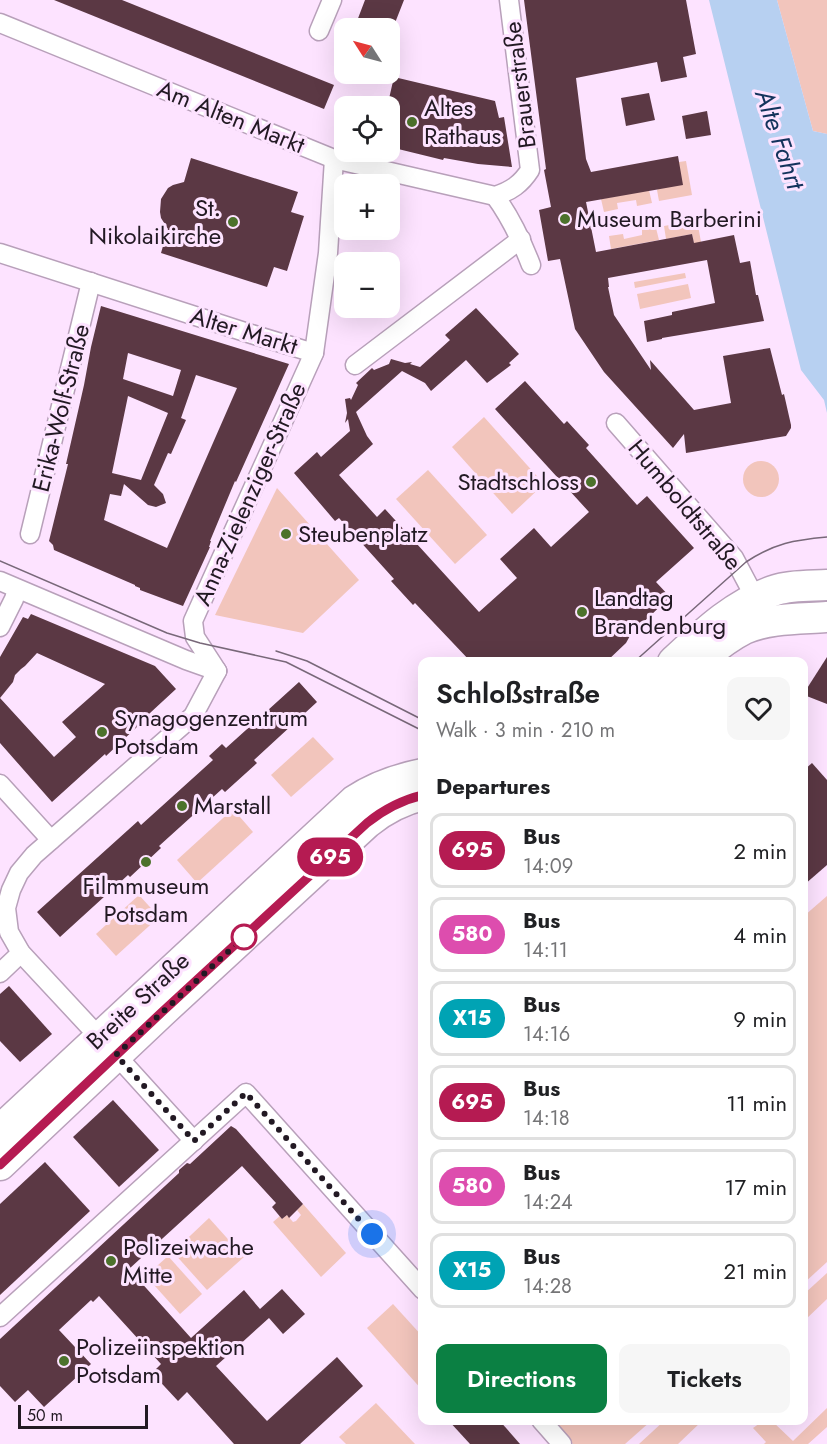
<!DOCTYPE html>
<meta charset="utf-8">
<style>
:root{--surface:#fff;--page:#f6f6f6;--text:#202124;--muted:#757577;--line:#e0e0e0;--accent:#0b8043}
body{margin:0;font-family:Jost,sans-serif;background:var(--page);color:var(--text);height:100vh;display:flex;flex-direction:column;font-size:22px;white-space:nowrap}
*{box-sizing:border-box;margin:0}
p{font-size:20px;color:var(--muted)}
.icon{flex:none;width:33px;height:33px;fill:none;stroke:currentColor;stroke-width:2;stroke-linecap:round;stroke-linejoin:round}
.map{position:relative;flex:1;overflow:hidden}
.drawer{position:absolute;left:418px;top:657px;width:390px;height:768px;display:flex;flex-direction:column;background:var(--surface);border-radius:12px;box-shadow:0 6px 24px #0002}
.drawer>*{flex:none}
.badge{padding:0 12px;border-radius:20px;font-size:21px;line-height:39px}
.needle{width:39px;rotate:306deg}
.tools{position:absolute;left:334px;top:18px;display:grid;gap:12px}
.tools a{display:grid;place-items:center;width:66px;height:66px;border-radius:12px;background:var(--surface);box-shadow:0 6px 24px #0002;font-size:30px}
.scale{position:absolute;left:18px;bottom:15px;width:130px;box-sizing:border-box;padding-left:6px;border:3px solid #221923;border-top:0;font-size:16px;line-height:21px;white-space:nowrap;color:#221923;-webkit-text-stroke:4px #fde3ff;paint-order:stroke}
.you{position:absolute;width:30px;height:30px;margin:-15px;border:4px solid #fff;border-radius:50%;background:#1a73e8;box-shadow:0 0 0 9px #1a73e833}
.map>.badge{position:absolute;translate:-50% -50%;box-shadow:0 0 0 3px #fff}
h2{padding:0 18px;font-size:22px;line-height:54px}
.round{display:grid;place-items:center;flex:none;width:63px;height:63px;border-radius:12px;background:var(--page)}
.summary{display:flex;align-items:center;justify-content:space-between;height:102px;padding:0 18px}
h1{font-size:28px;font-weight:600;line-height:45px}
.button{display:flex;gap:12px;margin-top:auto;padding:12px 18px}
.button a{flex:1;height:69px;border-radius:12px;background:var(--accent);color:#fff;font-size:24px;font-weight:600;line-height:69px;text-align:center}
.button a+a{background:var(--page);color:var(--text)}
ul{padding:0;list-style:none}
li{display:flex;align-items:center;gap:18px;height:75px;margin:0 12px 9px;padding:0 6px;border:3px solid var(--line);border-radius:12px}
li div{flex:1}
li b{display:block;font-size:22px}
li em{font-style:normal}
li .badge{min-width:66px;font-weight:700;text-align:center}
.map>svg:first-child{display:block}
.green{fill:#f2c5bc}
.water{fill:#b7d0f1}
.building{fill:#5b3844;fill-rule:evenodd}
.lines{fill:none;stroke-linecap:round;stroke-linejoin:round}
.street-casing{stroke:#b8a0ba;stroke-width:21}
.primary-casing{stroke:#b8a0ba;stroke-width:33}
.street{stroke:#fff;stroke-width:18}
.primary{stroke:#fff;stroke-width:30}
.tram{stroke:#786879;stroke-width:1.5}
.line-casing{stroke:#fff;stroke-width:14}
.line{stroke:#b51b52;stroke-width:9}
.walk{stroke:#221923;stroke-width:6;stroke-dasharray:0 10.8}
.poi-dot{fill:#4c722c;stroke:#fde3ff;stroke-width:2}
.stop-dot{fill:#fff;stroke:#b51b52;stroke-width:3}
.labels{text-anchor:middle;stroke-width:6;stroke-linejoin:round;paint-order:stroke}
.street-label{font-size:24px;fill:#221923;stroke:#fde3ff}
.poi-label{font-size:24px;fill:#221923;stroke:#fde3ff;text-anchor:start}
.water-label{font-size:26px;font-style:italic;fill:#13335c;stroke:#fde3ff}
</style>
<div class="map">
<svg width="827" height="1444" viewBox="0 0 827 1444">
<rect width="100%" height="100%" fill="#fde3ff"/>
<g class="green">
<polygon points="777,0 827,0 827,134 813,131"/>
<polygon points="686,161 692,195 659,201 657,190 679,162"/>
<polygon points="649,190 652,203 637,206 636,200 617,203 618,209 604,212 601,199"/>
<polygon points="697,220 703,253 696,255 692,234 666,239 664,226"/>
<polygon points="656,228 659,240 611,249 609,236 623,234 624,239 642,235 642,230"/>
<polygon points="685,273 686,278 635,288 634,282"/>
<polygon points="688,284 691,298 640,309 637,294"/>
<polygon points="484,417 544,484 512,514 452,447"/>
<circle cx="761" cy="479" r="18"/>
<polygon points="428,470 487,535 455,564 396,499"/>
<polygon points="277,488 359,580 303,633 215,615"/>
<polygon points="313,737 334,759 291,797 271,775"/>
<polygon points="233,809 253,832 197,883 177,860"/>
<polygon points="139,895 159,917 116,956 96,934"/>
<polygon points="827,896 827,1262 804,1283 804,916"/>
<polygon points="303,1204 346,1253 321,1277 273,1222 280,1216 282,1219 287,1215 293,1222 296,1221 301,1215 297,1210"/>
<polygon points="209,1218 244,1257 207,1290 173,1252"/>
<polygon points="168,1256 202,1294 180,1314 146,1276"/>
<polygon points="827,1273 827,1299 804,1321 804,1294"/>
<polygon points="393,1304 423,1337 423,1391 367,1328"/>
<polygon points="376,1403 415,1444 346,1444 339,1437"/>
<polygon points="827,1408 827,1427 808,1444 764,1444 766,1442 753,1428 763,1421 772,1421 793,1441"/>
<polygon points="665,1420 702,1420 702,1421 678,1444 639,1444"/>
<polygon points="552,1421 651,1421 625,1444 573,1444"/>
</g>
<polygon class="water" points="709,0 777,0 813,131 827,134 827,413 824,400 801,370"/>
<g class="building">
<polygon points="54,0 122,0 334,85 324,109"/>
<polygon points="365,0 404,0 393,28 372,20 369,26 357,21"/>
<polygon points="524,0 686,0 696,54 683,57 687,77 661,82 657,62 576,78 586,159 591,172 678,156 683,185 586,202 596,252 692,234 694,243 734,235 740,263 750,261 756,295 758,295 764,321 662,338 662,339 647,342 644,321 672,315 672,312 715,303 707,260 608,278 609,287 608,287 614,315 651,370 650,360 694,410 731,403 723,356 770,348 782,395 784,394 791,425 791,428 786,436 686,453 684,434 673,448 604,372 575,329 560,259 548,261 539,210 551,207 544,170 546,169"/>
<polygon points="394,77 495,101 499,118 504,117 512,167 478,164 444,158 443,160 390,147 390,103 388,103"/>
<polygon points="649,93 655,120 626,126 621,98"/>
<polygon points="707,111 711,135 686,139 682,116"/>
<polygon points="191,158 298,192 291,212 304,216 287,271 274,267 267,287 161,253 168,229 161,218 160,212 161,199 168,188 173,185 184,182"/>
<path d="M 101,306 L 289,364 L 236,482 L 235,481 L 210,541 L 211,541 L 209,547 L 210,547 L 183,606 L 148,593 L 140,590 L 140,588 L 135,586 L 135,585 L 54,550 L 53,545 L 49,541 L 68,464 L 66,464 L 84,385 L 91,347 ZM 128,353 L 181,370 L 173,396 L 123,379 ZM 196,375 L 237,388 L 167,548 L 104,520 L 110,494 L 121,496 L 124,484 L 148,505 L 156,507 L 166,503 L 163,494 L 154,485 L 168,453 L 171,454 L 186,420 L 181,418 ZM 128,396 L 168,413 L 141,480 L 112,473 Z"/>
<polygon points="476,308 519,354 509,363 511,365 487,383 466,360 431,391 425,383 402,371 356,412 367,436 373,444 339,475 377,517 385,509 479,612 517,578 500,559 534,528 551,547 589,512 495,409 525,381 564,424 567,421 589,445 586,448 637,505 647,496 694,548 656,582 670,597 631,634 626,643 606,662 471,662 415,603 413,605 391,581 394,579 339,518 335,521 294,473 317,452 321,457 350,431 348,419 345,423 347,413 345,399 350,398 351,400 358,385 356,383 372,368 374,370 389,364 391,359 405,363 412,362 410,364 420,367 450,340 445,335"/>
<path d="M 31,614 L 155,666 L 176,689 L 137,725 L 138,726 L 106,756 L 105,754 L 52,802 L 0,743 L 0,657 L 23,617 L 28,619 ZM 37,653 L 105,684 L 62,722 L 76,737 L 54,757 L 0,698 L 13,682 L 15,675 L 21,669 L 25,666 Z"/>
<polygon points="827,657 827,704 804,695 804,693"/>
<polygon points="299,682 317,702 254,760 257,763 225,792 222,789 159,846 161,848 130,877 128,875 60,937 37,912 138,821 141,825 213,760 209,756 222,744 226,748"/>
<polygon points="812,763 827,780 827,865 804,885 804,770"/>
<polygon points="9,986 52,1034 20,1062 0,1041 0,994"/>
<polygon points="113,1100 159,1150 119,1187 73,1137"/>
<polygon points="231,1126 236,1129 303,1204 289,1218 287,1215 282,1219 272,1207 276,1203 242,1166 129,1269 191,1338 244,1290 260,1309 282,1289 305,1314 283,1334 269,1318 216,1366 267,1421 337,1357 363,1386 300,1444 234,1444 187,1392 178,1401 152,1373 161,1364 99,1296 93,1302 91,1300 59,1330 91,1364 44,1407 28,1390 15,1402 0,1386 0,1339 179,1173 179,1170 187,1163 190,1164"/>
<polygon points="45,1162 90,1211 0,1295 0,1204"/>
<polygon points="448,1420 499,1420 520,1444 470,1444"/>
</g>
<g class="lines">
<g class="street-casing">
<g id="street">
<path d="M 0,23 L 334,159 L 495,196 C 511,191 521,184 530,170 L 509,0"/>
<polyline points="319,31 332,0"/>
<path d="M 495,196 C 511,218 521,239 531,265"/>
<polyline points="0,253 248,333 314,353"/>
<polyline points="355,365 521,239"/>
<polyline points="616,423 727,550 734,558 760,607"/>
<polyline points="30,534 91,282"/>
<polyline points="0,581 186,660 217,671"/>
<polyline points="0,627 14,599 17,589"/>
<polyline points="217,671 195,637 193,621 314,353 328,253 334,159"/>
<polyline points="0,784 51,840"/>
<polyline points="0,973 21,953"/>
<polyline points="194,1141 126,1066 21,953 9,932 6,908 11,890 19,873 34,855 193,716 217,671"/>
<polyline points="0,1317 246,1093 423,1290"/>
<polyline points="541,1420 562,1444"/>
</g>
</g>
<g class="primary-casing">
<g id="primary">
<path d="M 705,656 C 717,646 730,636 744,629 C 769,618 799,619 827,617"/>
<path d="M 673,662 C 704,633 735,603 776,590 C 791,585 811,586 827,585"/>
<path d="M 0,1130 L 354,801 C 376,786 398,779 423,774"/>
<path d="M 0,1165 L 162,1012 L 367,823 C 383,810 402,800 423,795"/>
</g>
</g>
<use href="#street" class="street"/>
<use href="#primary" class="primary"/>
<g class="tram">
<polyline points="0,561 167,633 200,643 286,662 423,731"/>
<polyline points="276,651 307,661 423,720"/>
<path d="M 634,662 L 746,562 C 775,543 794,540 827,537"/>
</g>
</g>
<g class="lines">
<g class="line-casing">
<path id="line" d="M 0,1165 L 162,1012 L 367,823 C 383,810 402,800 423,795"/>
</g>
<use href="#line" class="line"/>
<polyline class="walk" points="244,937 116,1055 194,1141 246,1093 372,1234"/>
</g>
<g class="poi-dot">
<circle cx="412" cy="122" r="6"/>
<circle cx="565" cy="219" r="6"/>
<circle cx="233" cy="222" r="6"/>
<circle cx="591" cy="482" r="6"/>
<circle cx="286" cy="534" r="6"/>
<circle cx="582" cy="612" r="6"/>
<circle cx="102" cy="732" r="6"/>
<circle cx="182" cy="806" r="6"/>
<circle cx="146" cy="862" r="6"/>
<circle cx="111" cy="1261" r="6"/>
<circle cx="64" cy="1361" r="6"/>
</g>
<circle class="stop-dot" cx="244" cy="937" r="12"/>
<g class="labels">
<g class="street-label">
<text transform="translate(520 85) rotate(-97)" y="8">Brauerstraße</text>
<text transform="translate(231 117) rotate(22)" y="8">Am Alten Markt</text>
<text transform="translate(244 331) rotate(17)" y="8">Alter Markt</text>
<text transform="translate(61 408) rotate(-76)" y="8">Erika-Wolf-Straße</text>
<text transform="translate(250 494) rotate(-66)" y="8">Anna-Zielenziger-Straße</text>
<text transform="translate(685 505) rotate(50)" y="8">Humboldtstraße</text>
<text transform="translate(138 1001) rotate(-43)" y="8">Breite Straße</text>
</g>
<g class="poi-label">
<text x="424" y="116">Altes<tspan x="424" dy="28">Rathaus</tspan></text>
<text x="221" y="216" text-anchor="end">St.<tspan x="221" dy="28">Nikolaikirche</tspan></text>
<text x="577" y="227">Museum Barberini</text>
<text x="579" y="490" text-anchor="end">Stadtschloss</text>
<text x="298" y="542">Steubenplatz</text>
<text x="594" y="606">Landtag<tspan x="594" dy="28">Brandenburg</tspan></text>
<text x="114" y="726">Synagogenzentrum<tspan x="114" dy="28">Potsdam</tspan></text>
<text x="194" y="814">Marstall</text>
<text x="146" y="894" text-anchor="middle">Filmmuseum<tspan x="146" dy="28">Potsdam</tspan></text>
<text x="123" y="1255">Polizeiwache<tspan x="123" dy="28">Mitte</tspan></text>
<text x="76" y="1355">Polizeiinspektion<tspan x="76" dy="28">Potsdam</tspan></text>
</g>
<g class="water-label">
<text transform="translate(780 139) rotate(71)" y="9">Alte Fahrt</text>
</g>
</g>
</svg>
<div class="tools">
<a><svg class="needle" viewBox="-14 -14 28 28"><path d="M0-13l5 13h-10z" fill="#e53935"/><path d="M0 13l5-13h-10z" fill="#757577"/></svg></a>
<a><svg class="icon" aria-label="locate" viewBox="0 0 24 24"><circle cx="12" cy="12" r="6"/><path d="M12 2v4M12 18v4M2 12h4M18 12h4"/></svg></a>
<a>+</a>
<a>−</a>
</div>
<div class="scale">50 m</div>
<div class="you" style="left:372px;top:1234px"></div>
<b class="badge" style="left:330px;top:857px;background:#b51b52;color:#fff">695</b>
<section class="drawer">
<div class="summary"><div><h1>Schloßstraße</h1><p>Walk · 3 min · 210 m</p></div><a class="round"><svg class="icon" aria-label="heart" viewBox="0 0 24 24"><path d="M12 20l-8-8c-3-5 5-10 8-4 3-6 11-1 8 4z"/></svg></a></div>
<h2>Departures</h2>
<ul>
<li><span class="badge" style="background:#b51b52;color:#fff">695</span><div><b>Bus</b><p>14:09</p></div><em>2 min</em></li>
<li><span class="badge" style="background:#dd4dae;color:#fff">580</span><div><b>Bus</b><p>14:11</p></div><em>4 min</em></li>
<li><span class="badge" style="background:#00a3b4;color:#fff">X15</span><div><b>Bus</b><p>14:16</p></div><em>9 min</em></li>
<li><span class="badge" style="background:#b51b52;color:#fff">695</span><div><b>Bus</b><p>14:18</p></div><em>11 min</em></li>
<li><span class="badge" style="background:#dd4dae;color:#fff">580</span><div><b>Bus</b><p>14:24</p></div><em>17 min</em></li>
<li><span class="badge" style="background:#00a3b4;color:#fff">X15</span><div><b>Bus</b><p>14:28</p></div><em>21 min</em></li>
</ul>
<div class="button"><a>Directions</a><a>Tickets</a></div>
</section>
</div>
